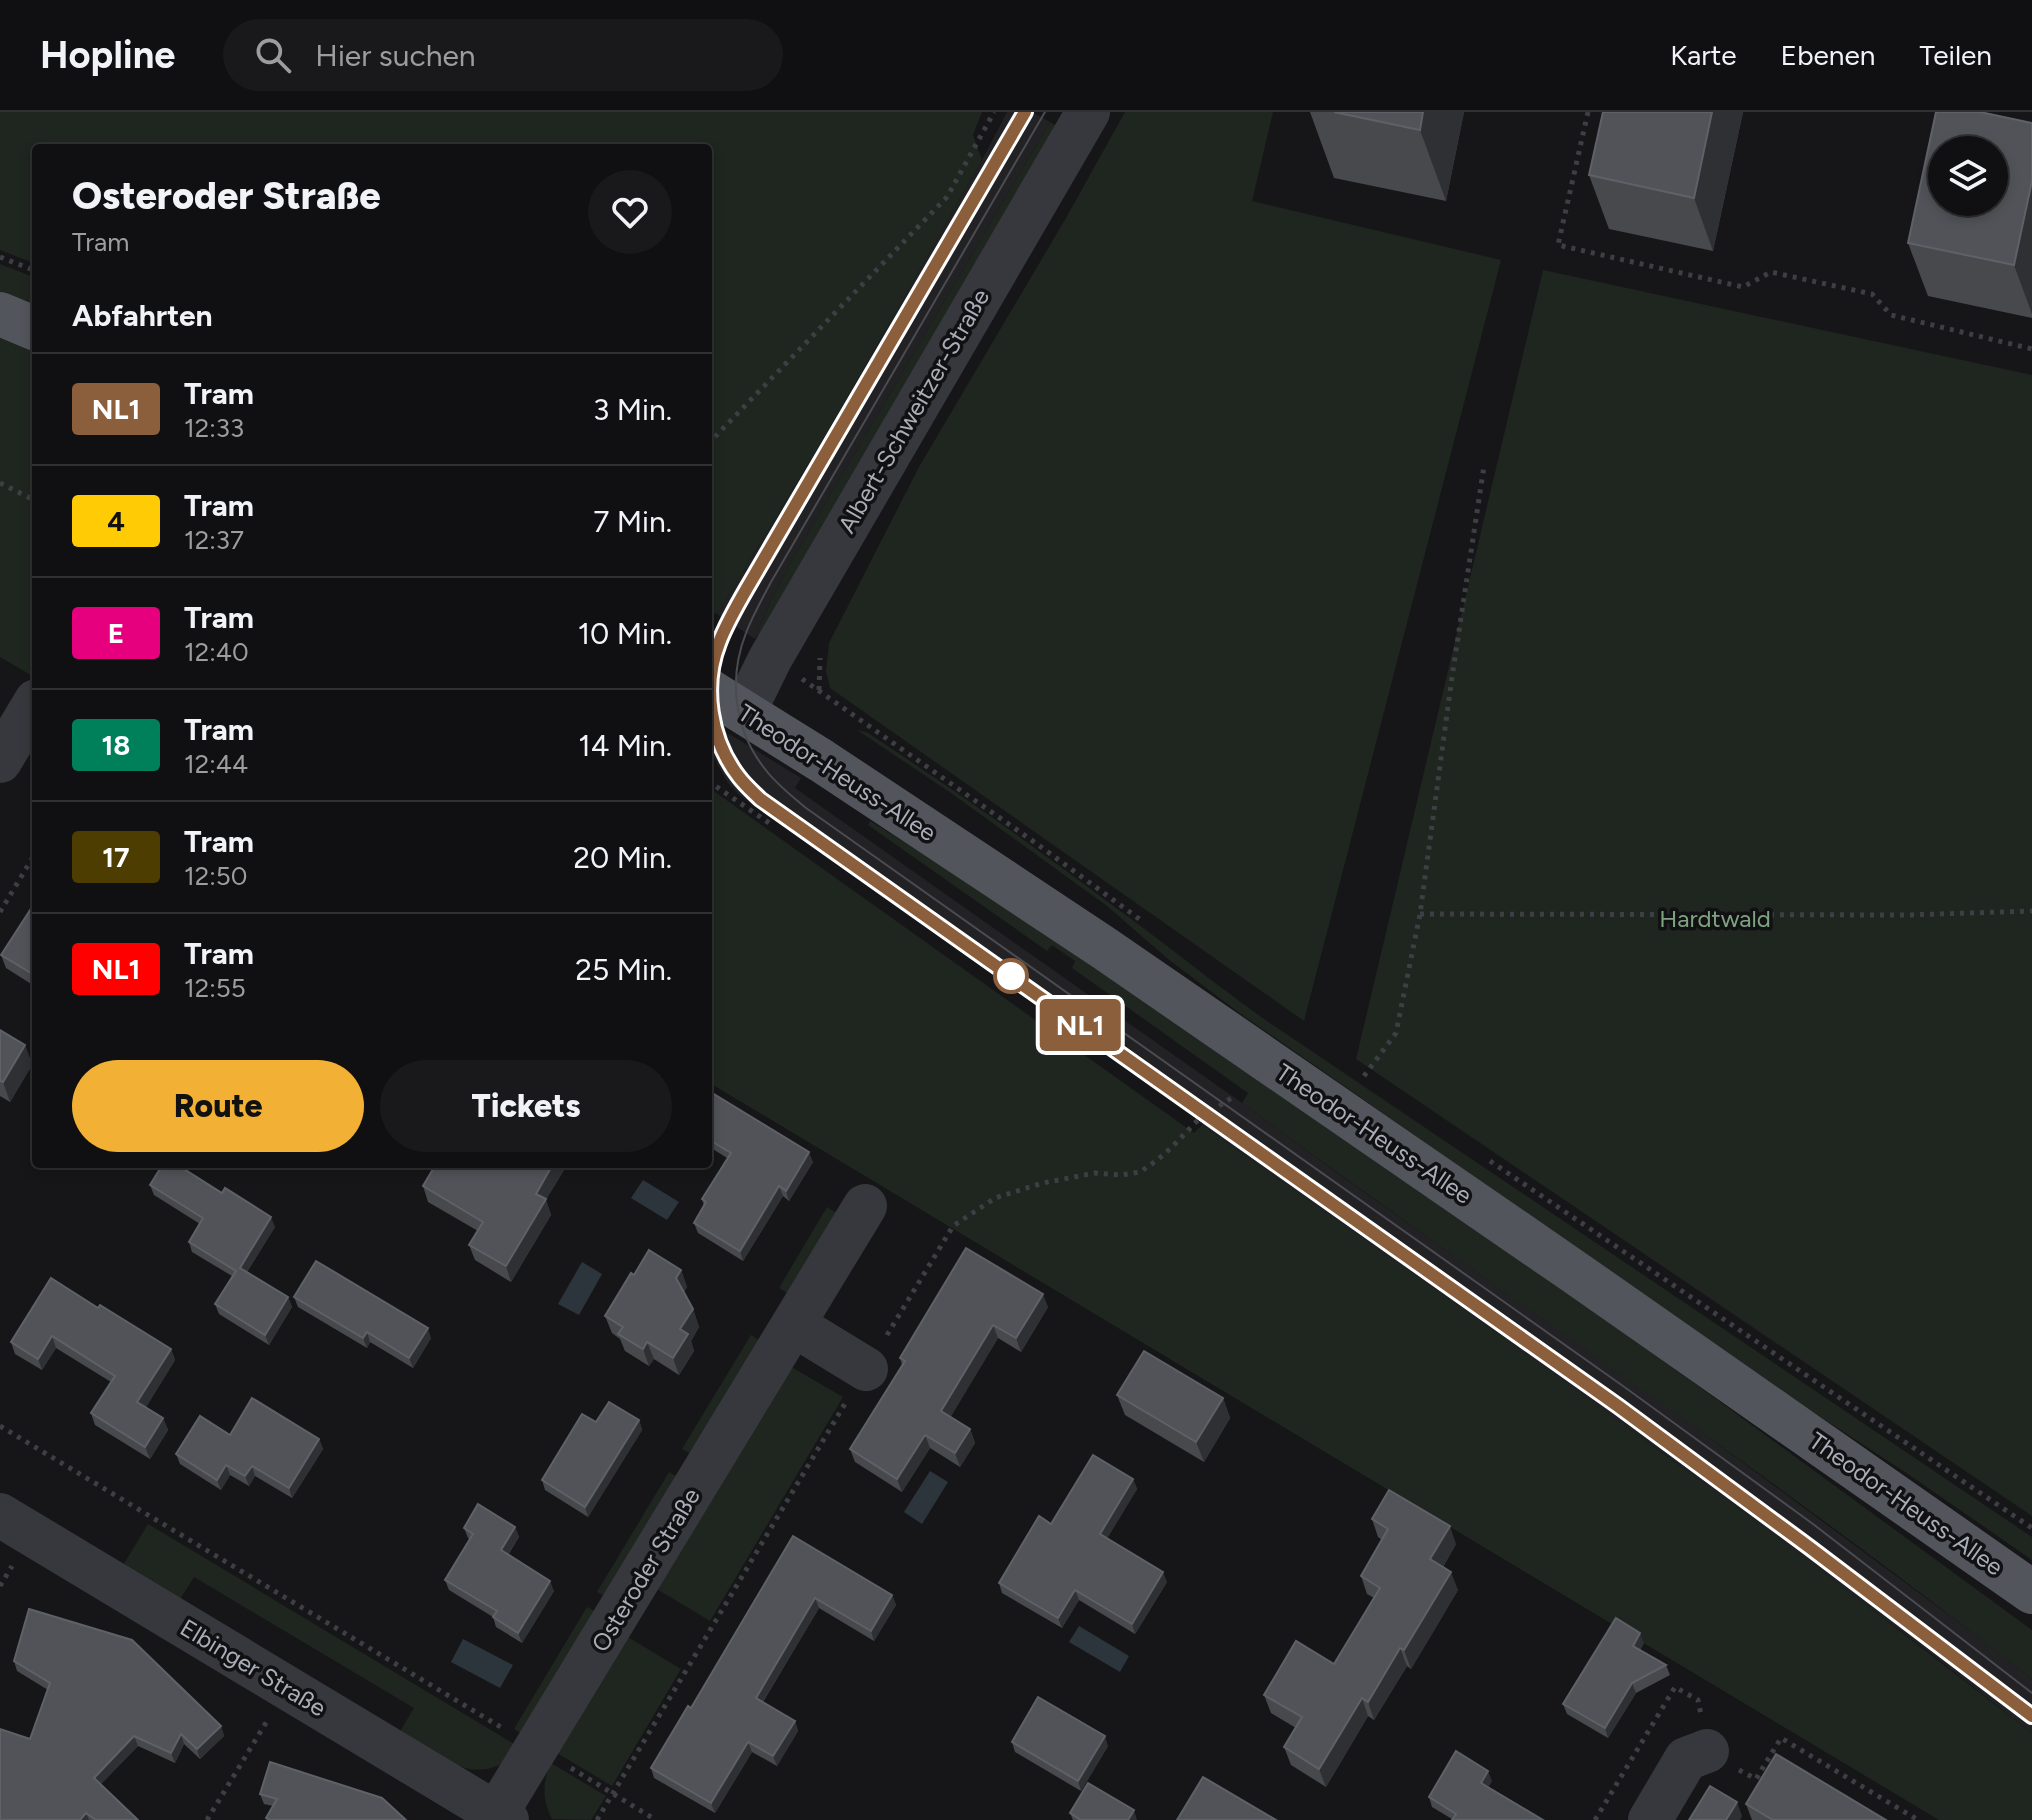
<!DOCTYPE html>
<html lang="de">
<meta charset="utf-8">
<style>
:root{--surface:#101012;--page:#19191b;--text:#f1f3f6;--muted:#9c9d9f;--line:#303032;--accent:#f2b134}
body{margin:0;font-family:Figtree,sans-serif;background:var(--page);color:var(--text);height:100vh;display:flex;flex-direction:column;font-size:30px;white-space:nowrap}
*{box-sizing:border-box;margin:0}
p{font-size:26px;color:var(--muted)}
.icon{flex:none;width:44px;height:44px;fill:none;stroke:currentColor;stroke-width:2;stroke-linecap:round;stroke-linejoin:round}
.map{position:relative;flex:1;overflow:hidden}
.side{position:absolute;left:32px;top:32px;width:680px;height:1024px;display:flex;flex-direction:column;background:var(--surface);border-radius:8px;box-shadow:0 4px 12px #0003,0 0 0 2px var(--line)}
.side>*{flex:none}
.badge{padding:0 16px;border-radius:6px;font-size:28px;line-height:52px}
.tools{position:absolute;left:1928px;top:24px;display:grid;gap:16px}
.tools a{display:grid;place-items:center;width:80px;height:80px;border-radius:50%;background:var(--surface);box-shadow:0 4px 12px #0003,0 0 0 2px var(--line);font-size:40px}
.map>.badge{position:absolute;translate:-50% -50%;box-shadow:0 0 0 4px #fff}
h2{padding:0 40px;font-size:30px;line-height:72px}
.round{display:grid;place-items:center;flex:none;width:84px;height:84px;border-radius:42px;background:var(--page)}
.headline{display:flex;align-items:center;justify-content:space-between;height:136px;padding:0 40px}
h1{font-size:38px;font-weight:800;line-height:60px}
.action{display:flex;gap:16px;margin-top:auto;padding:16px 40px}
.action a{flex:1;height:92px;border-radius:48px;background:var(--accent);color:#111;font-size:32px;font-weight:800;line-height:92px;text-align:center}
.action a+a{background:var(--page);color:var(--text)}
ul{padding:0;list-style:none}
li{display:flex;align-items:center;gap:24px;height:112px;padding:0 40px;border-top:2px solid var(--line)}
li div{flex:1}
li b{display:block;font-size:30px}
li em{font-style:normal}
li .badge{min-width:88px;font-weight:700;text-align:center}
header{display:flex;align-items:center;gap:48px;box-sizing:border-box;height:112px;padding:0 40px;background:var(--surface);border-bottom:2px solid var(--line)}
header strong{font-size:38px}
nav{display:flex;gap:44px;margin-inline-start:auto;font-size:28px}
.search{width:560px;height:72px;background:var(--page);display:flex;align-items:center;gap:20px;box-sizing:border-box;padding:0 28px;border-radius:44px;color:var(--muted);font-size:30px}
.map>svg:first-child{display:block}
.built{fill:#222225}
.green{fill:#1e261f}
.water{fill:#2c353c}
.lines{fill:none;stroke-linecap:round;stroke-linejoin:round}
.path{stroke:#3d3f44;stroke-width:5;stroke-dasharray:4 6;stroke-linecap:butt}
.minor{stroke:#37383d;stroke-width:44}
.major{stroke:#53555c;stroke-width:44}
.tram{stroke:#4a4c52;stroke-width:2}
.wall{fill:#47494d}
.shaded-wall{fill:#2f3033}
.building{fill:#525359;stroke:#5f6168;stroke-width:2;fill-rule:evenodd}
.line-casing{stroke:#fff;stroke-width:18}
.line{stroke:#8b5e3c;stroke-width:12}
.stop-dot{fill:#fff;stroke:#8b5e3c;stroke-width:4}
.labels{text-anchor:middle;stroke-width:7;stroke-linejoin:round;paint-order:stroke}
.street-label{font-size:24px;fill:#a8adb8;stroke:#111113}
.park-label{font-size:24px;fill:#7fa381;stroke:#111113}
</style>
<header>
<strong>Hopline</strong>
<div class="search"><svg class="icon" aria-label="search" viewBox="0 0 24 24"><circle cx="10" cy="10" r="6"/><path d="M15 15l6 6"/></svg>Hier suchen</div>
<nav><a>Karte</a><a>Ebenen</a><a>Teilen</a></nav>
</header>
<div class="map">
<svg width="2032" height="1708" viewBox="0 0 2032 1708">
<rect width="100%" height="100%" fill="#161618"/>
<g class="built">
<polygon points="1007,0 1032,0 1050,10 792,448 771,488 755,527 717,502 827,321 982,48"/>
<polygon points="708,609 801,666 795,676 1242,991 1347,1068 1661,1290 1988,1532 2032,1567 2032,1621 1930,1541 1667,1344 1202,1013 1203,1010 738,682 728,671 714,646 708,631"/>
</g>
<g class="green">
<polygon points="0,0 982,0 973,23 982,48 827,321 717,502 708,499 708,36 36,36 36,152 0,138"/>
<polygon points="1125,0 1273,0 1252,89 1501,148 1304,909 830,576 826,559 829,531 919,355 1066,106"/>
<polygon points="1050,10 1058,15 770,511 755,527 771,488 792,448"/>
<polygon points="0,152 36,166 36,196 0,181"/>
<polygon points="1543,158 2032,263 2032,1404 1356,947"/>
<polygon points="0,219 36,235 36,566 0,545"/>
<path d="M 857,618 L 868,621 C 950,675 1030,731 1108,790 C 1161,828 1211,869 1264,907 L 2032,1425 L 2032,1448 L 1908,1362 L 1775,1275 L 1238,900 L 1168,847 L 1107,794 L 951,681 Z"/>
<path d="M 708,675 L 1194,1021 L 1202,1013 C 1357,1123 1512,1231 1665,1343 C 1789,1433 1911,1527 2032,1621 L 2032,1708 L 1939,1708 L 708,970 Z"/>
<path d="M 870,709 L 974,773 L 1449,1097 L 1712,1284 L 2032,1518 L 2032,1567 C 1776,1365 1504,1184 1242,991 L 1248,981 L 1072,856 L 1075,849 L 1052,833 L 1047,839 L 868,713 Z"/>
<polygon points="827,1095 840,1103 791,1183 779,1176"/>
<polygon points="751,1223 763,1231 695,1344 682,1337"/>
<polygon points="788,1253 843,1285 710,1509 655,1476"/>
<polygon points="669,1360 681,1367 609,1487 597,1480"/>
<path d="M 148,1412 L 521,1636 C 512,1644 505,1652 494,1655 C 463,1667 426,1636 399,1621 L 414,1596 L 194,1465 L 179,1489 L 122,1455 Z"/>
<polygon points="587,1495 600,1502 527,1625 514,1617"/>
<polygon points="626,1524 681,1557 612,1674 557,1641"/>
<path d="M 551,1651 L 606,1684 L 591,1708 L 552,1707 C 542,1687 542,1671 551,1651 Z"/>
</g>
<g class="water">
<polygon points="643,1068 679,1090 667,1108 631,1086"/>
<polygon points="582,1150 602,1162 579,1203 558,1192"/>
<polygon points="930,1359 948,1370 922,1412 904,1400"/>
<polygon points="1079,1514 1129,1544 1120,1560 1069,1530"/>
<polygon points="463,1527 513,1553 500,1576 451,1550"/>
</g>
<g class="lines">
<g class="path">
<polyline points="1588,0 1558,133 1743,175 1771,160 1872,182 1891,203 2032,237"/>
<polyline points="0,145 36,159"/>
<polyline points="708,332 947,85 994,0"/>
<polyline points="0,371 36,389"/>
<polyline points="708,515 735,527"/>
<polyline points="802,567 1037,732 1142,809"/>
<polyline points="819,578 820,546"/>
<polyline points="708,669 772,713 770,712"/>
<polyline points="0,800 36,740"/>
<polyline points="1420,802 1907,803 2032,799"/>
<polyline points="1364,964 1396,921 1420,802 1452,565 1484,354"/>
<polyline points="1490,1049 2032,1416"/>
<polyline points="887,1223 953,1114 995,1086 1043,1071 1095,1061 1121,1063 1140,1060 1156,1049 1171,1036 1199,1007 1233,985"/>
<polyline points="0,1314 504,1617"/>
<polyline points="0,1474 12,1454"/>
<polyline points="571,1656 656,1708"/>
<polyline points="1739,1658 1756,1667 1781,1626 1918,1708"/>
<polyline points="207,1708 267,1609"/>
<polyline points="597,1708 846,1290"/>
<polyline points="1595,1708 1675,1575 1698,1588 1701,1603"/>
</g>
<g class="minor">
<polyline points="744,600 770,547 1088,0"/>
<polyline points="0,649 36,589"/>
<polyline points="794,1213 866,1257"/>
<polyline points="0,1403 507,1708"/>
<polyline points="496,1702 865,1094"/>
<polyline points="1650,1708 1686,1647 1707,1639"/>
</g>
<g class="major">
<polyline points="0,202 36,217"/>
<polyline points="708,578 822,649 1104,836 1570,1157 2032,1480"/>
</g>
<g class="tram">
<path d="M 1025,0 L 750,471 C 737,494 722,517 715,542 C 702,583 713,632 739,665 C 746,673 753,680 760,687 L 1618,1294 L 1809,1435 L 2032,1604"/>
<path d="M 1045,0 L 771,470 C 762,487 753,503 746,521 C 728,567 734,618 765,657 C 776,672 792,684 806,696 L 1623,1274 L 1813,1412 L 2032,1581"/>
</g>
</g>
<g class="wall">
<polygon points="1310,0 1464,0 1446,89 1334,66"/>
<polygon points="1603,0 1743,0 1713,139 1609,117 1589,63"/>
<polygon points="2032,11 2032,206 1928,184 1908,131"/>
<polygon points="36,789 36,875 6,856 1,843"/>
<polygon points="0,918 25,933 32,953 10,990 0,984"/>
<polygon points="708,981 813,1050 789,1089 783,1084 743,1149 698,1121 694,1111 704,1094 702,1087 727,1046 708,1034"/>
<polygon points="150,1073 275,1115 247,1160 288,1185 292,1195 269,1233 219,1202 215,1192 232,1164 192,1140 189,1130 200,1112 154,1083"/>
<polygon points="423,1074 546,1088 551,1103 511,1170 475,1148 469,1133 478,1119 428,1090"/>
<polygon points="966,1136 1048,1195 1021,1240 998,1226 950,1305 970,1317 975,1331 960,1355 930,1336 902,1380 855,1350 850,1337 902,1253 900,1246"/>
<polygon points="681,1158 687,1175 684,1180 693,1197 699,1215 691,1229 694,1239 679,1263 654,1247 649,1254 625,1239 620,1227 612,1221 605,1204 634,1163"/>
<polygon points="294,1185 431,1226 413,1256 370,1230 367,1236 298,1195"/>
<polygon points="98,1196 171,1237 175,1248 146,1295 163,1306 168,1318 150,1347 95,1313 91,1301 111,1270 56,1236 42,1258 15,1242 11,1230"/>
<polygon points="1117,1283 1223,1286 1230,1306 1204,1350 1125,1303"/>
<polygon points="639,1308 642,1318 588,1405 545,1378 542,1368 596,1310"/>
<polygon points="230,1323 319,1327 323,1337 292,1386 255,1364 249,1374 230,1363 221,1378 180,1352 176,1342"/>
<polygon points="1133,1367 1137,1377 1107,1426 1167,1470 1135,1522 1079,1488 1062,1516 1002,1481 999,1471 1051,1412"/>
<polygon points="1372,1407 1456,1432 1443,1455 1458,1478 1411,1557 1407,1554 1374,1608 1368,1604 1326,1675 1291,1653 1284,1635 1296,1616 1271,1601 1264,1583 1334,1552 1374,1486 1367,1482 1361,1464 1382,1428 1378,1425"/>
<polygon points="515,1415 519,1425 508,1443 554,1479 522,1531 496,1515 493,1505 449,1478 445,1468 470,1427 468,1426 464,1416"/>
<polygon points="793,1424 892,1483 896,1493 874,1529 819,1496 763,1590 795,1609 798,1619 777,1654 752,1640 715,1701 654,1666 651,1656 691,1596"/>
<polygon points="1644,1531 1640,1538 1666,1553 1670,1563 1636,1581 1608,1626 1567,1602 1563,1592"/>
<polygon points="14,1549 221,1614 224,1624 200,1647 184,1632 175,1651 138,1634 100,1673 138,1708 0,1708 0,1617 30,1627 48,1578 17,1559"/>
<polygon points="1012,1630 1108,1634 1081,1679 1015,1640"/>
<polygon points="1492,1669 1488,1675 1452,1707 1432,1695 1429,1685"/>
<polygon points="260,1682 406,1708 267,1708 266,1706 273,1694 264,1692"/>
<polygon points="1746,1692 1886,1708 1752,1708"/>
<polygon points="1070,1701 1137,1708 1073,1708"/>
</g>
<g class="shaded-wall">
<polygon points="1423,0 1464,0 1446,89 1420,18"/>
<polygon points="1712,0 1743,0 1713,139 1694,86"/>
<polygon points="2032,69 2032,202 2014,153"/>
<polygon points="25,933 32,953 10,990 3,970"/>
<polygon points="809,1040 813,1050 789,1089 786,1079"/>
<polygon points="553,1052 568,1052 546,1088 551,1103 511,1170 506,1154 536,1082"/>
<polygon points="779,1074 783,1084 743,1149 740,1139"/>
<polygon points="271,1105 275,1115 243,1166 240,1156"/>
<polygon points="681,1158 687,1175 682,1183 676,1166"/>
<polygon points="1043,1182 1048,1195 1021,1240 1016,1226"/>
<polygon points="288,1185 292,1195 269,1233 265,1223"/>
<polygon points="693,1197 699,1215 691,1229 694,1239 679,1263 673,1246 680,1217"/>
<polygon points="993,1213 998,1226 946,1313 941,1299"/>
<polygon points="428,1216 431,1226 413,1256 409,1246"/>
<polygon points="367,1220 370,1230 367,1236 363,1226"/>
<polygon points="52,1224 56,1236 42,1258 38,1247"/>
<polygon points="647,1230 654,1247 649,1254 643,1237"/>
<polygon points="171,1237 175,1248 142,1302 137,1290"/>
<polygon points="1223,1286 1230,1306 1204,1350 1196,1330"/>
<polygon points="163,1306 168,1318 150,1347 145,1335"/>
<polygon points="639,1308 642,1318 588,1405 585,1395"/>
<polygon points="970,1317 975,1331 960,1355 955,1341"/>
<polygon points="925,1323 930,1336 902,1380 897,1367"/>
<polygon points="319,1327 323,1337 292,1386 289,1376"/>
<polygon points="226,1353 230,1363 221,1378 217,1368"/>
<polygon points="252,1354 255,1364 249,1374 245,1364"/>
<polygon points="1133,1367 1137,1377 1104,1432 1100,1422"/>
<polygon points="1450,1414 1456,1432 1437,1465 1430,1447"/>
<polygon points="515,1415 519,1425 504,1448 501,1438"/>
<polygon points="1163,1460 1167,1470 1135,1522 1132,1512"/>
<polygon points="1451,1460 1458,1478 1411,1557 1404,1538"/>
<polygon points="550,1469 554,1479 522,1531 518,1521"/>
<polygon points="1075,1478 1079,1488 1062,1516 1058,1506"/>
<polygon points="892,1483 896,1493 874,1529 871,1519"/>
<polygon points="815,1486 819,1496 759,1596 756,1586"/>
<polygon points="1640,1521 1644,1531 1636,1544 1633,1534"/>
<polygon points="1400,1536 1407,1554 1374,1608 1368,1590"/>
<polygon points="1632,1571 1636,1581 1608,1626 1605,1616"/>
<polygon points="1362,1586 1368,1604 1326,1675 1319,1657"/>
<polygon points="795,1609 798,1619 777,1654 773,1644"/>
<polygon points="221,1614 224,1624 200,1647 197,1637"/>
<polygon points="181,1622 184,1632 175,1651 171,1641"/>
<polygon points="134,1624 138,1634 97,1676 94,1666"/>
<polygon points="1105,1624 1108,1634 1081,1679 1078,1669"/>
<polygon points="748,1630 752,1640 715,1701 711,1691"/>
<polygon points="1488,1659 1492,1669 1484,1681 1481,1671"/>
<polygon points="1737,1690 1742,1704 1740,1708 1726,1708"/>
<polygon points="1134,1698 1137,1708 1128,1708"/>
<polygon points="86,1701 89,1708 80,1708"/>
</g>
<g class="building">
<polygon points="1334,0 1423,0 1420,18"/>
<polygon points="1603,0 1712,0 1694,86 1589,63"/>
<path d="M 1936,0 L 1980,0 L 2032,11 L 2032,69 L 2014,153 L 1908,131 ZM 1942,38 L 1994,38 L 1994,90 L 1942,90 Z"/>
<polygon points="36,789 36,864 1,843"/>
<polygon points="0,918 25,933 3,970 0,969"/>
<polygon points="709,979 809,1040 786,1079 779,1074 740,1139 694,1111 706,1090 702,1087 731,1041 708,1027 708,981"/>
<polygon points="163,1052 176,1052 222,1081 225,1076 271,1105 240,1156 288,1185 265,1223 215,1192 236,1159 189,1130 203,1106 150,1073"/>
<polygon points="436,1052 553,1052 536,1082 546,1087 506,1154 469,1133 483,1110 423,1074"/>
<polygon points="966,1136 1043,1182 1016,1226 993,1213 941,1299 970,1317 955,1341 925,1323 897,1367 850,1337 905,1249 900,1246"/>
<polygon points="649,1138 681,1158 676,1166 693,1197 680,1217 688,1222 673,1246 647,1230 643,1237 618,1222 623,1215 605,1204 631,1161 634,1163"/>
<polygon points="316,1149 428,1216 409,1246 367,1220 363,1226 294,1185"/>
<polygon points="51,1166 98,1196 100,1193 171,1237 137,1290 163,1306 145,1335 91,1301 115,1264 52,1224 38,1247 11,1230"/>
<polygon points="1144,1239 1223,1286 1196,1330 1117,1283"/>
<polygon points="252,1286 319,1327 289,1376 252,1354 245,1364 226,1353 217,1368 176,1342 200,1304 230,1323"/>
<polygon points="609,1290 639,1308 585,1395 542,1368 582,1302 596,1310"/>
<polygon points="1093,1343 1133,1367 1100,1422 1163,1460 1132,1512 1075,1478 1058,1506 999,1471 1039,1404 1051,1412"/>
<polygon points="1389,1378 1450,1414 1430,1447 1451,1460 1404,1538 1400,1536 1368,1590 1362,1586 1319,1657 1284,1635 1302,1605 1264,1583 1296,1529 1334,1552 1380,1476 1361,1464 1388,1417 1372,1407"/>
<polygon points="478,1392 515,1415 501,1438 550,1469 518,1521 493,1505 497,1499 445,1468 473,1422 464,1416"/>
<polygon points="793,1424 892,1483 871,1519 815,1486 756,1586 795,1609 773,1644 748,1630 711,1691 651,1656 688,1594 691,1596"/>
<polygon points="29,1497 132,1528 221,1614 197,1637 181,1622 171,1641 134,1624 94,1666 138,1708 96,1708 86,1701 80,1708 0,1708 0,1617 30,1627 50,1571 14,1549"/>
<polygon points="1616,1506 1640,1521 1633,1534 1666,1553 1632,1571 1605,1616 1563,1592"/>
<polygon points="1038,1585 1105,1624 1078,1669 1012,1630"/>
<polygon points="1456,1639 1488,1659 1481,1671 1543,1708 1452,1708 1456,1702 1429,1685"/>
<polygon points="1776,1642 1886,1708 1773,1708 1746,1692"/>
<polygon points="270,1650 382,1686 406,1708 270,1708 266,1706 277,1687 260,1682"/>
<polygon points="1203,1665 1276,1708 1177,1708"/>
<polygon points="1088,1671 1134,1698 1128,1708 1081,1708 1070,1701"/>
<polygon points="1710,1674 1737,1690 1726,1708 1689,1708"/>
</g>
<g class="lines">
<g class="line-casing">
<path id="line" d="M 1025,0 L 750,471 C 739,490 727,510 719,531 C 702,574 710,628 739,665 C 745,673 753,680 760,687 L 1618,1294 L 1809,1435 L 2032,1604"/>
</g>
<use href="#line" class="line"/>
</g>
<circle class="stop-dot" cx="1011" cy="864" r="16"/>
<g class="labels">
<g class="street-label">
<text transform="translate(914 299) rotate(-60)" y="8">Albert-Schweitzer-Straße</text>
<text transform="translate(837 661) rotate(33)" y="8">Theodor-Heuss-Allee</text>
<text transform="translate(1374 1022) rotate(34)" y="8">Theodor-Heuss-Allee</text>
<text transform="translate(1906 1392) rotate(35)" y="8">Theodor-Heuss-Allee</text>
<text transform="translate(646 1458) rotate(-59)" y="8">Osteroder Straße</text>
<text transform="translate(253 1556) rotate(31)" y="8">Elbinger Straße</text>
</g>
<g class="park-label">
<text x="1715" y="815">Hardtwald</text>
</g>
</g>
</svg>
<div class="tools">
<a><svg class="icon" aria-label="layers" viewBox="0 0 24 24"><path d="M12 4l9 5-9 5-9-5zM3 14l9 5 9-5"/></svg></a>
</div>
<b class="badge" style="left:1080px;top:913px;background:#8b5e3c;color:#fff">NL1</b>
<section class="side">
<div class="headline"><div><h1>Osteroder Straße</h1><p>Tram</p></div><a class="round"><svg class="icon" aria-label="heart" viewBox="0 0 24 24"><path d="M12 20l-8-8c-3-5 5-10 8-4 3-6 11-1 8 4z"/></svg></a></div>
<h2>Abfahrten</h2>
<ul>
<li><span class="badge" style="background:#8b5e3c;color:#fff">NL1</span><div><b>Tram</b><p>12:33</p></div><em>3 Min.</em></li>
<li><span class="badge" style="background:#ffcb04;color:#111">4</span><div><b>Tram</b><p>12:37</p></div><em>7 Min.</em></li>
<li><span class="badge" style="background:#e6007e;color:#fff">E</span><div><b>Tram</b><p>12:40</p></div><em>10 Min.</em></li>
<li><span class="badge" style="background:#00805a;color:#fff">18</span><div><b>Tram</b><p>12:44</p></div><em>14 Min.</em></li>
<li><span class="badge" style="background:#4d3d00;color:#fff">17</span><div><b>Tram</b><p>12:50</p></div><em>20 Min.</em></li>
<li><span class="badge" style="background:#f00;color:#fff">NL1</span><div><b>Tram</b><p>12:55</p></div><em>25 Min.</em></li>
</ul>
<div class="action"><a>Route</a><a>Tickets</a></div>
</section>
</div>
